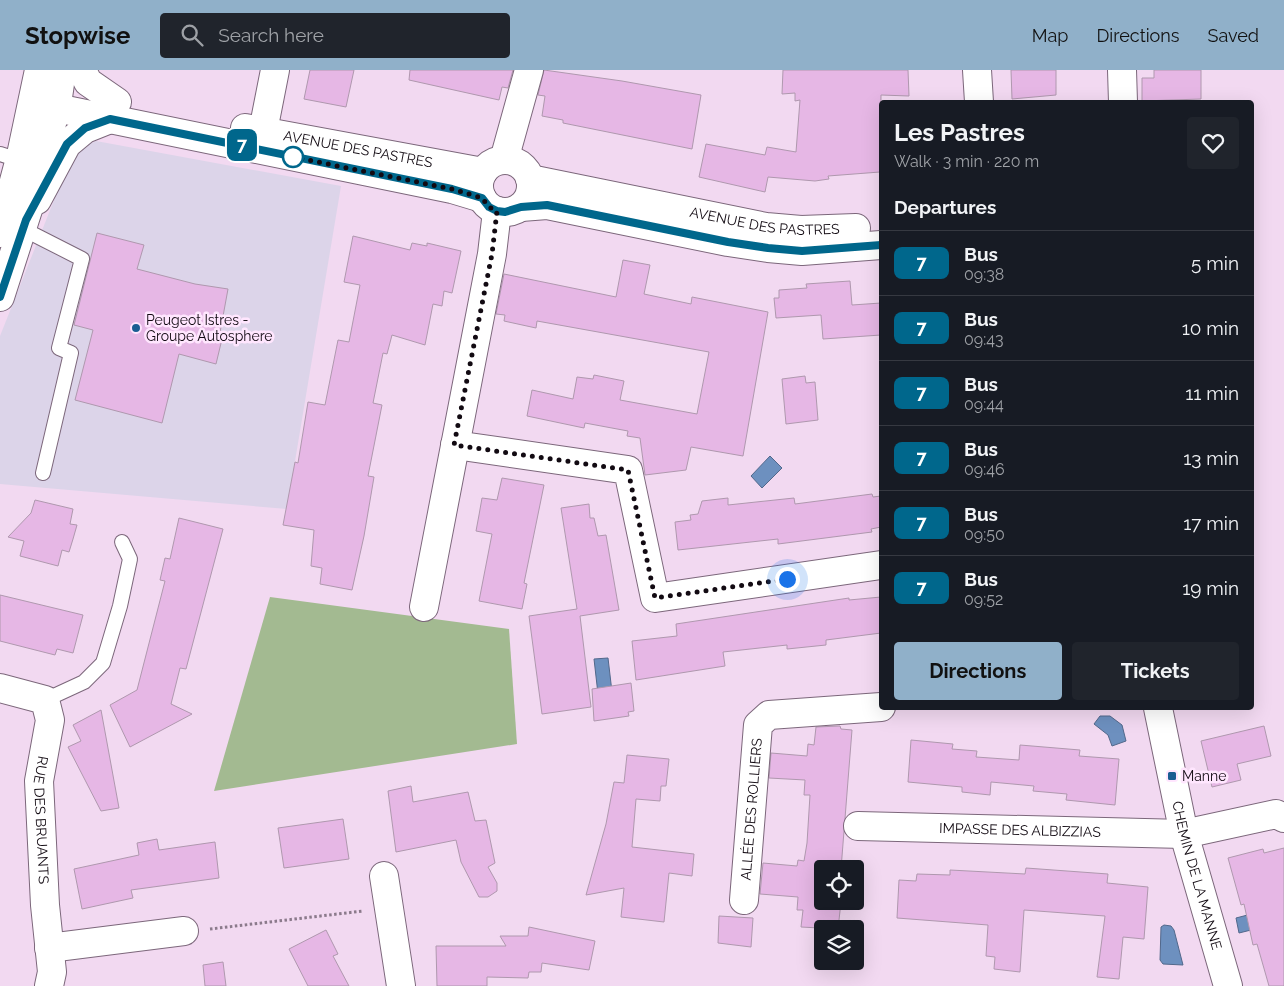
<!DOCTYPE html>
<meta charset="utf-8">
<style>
:root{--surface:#171b24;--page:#20242c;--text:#f1f3f6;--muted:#9ea1a6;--line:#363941;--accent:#90b0c9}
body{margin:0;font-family:Raleway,sans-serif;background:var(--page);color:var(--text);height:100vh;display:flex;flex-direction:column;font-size:19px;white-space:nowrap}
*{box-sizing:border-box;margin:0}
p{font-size:16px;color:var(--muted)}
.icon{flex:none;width:28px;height:28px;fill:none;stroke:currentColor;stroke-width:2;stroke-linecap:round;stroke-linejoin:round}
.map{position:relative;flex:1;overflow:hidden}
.side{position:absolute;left:879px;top:30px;width:375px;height:610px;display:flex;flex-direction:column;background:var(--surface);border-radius:5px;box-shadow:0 5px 20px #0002}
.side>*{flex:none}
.badge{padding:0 10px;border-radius:8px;font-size:18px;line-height:32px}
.buttons{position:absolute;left:814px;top:790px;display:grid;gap:10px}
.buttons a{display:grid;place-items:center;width:50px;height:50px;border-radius:5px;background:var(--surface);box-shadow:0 5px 20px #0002;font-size:25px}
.you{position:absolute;width:25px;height:25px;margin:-12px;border:4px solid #fff;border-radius:50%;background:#1a73e8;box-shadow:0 0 0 8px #1a73e833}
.map>.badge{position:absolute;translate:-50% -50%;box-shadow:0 0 0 2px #fff}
h2{padding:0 15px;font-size:19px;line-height:45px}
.round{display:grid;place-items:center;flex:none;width:52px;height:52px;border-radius:5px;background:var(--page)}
.summary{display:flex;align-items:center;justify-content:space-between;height:85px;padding:0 15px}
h1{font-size:24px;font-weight:700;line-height:38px}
.cta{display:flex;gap:10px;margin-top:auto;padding:10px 15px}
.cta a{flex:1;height:58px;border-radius:5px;background:var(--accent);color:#111;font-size:20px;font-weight:700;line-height:58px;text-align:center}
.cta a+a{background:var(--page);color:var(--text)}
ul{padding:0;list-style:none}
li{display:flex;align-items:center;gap:15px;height:65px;padding:0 15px;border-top:1px solid var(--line)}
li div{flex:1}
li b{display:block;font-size:19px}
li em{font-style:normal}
li .badge{min-width:55px;font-weight:700;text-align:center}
header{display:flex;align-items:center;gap:30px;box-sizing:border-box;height:70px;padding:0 25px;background:var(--accent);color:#111}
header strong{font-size:24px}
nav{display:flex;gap:28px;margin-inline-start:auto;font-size:18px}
.search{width:350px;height:45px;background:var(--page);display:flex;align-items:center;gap:12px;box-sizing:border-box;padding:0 18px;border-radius:5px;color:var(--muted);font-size:19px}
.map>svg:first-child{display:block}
.commercial{fill:#dcd4e9}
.green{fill:#a3ba91}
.water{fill:#6d90bf;stroke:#52688b}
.building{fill:#e6b7e5;stroke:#af98ae}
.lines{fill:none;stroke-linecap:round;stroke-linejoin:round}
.lane-casing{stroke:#7c677b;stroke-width:16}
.street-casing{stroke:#7c677b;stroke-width:30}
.secondary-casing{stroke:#7c677b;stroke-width:30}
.path{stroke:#8b7a8b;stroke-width:3;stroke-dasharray:2.5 2.5;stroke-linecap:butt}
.lane{stroke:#fff;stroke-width:14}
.street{stroke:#fff;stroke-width:28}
.secondary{stroke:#fff;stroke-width:28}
.line-casing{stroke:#fff;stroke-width:11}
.line{stroke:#00678c;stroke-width:8}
.walk{stroke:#120a12;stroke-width:5;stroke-dasharray:0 9}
.stop-dot{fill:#fff;stroke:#00678c;stroke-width:2.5}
.poi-dot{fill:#1a5d92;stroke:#ffe6fe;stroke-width:2}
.labels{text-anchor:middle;stroke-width:5;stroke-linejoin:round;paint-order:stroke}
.street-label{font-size:14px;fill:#120a12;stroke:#ffe6fe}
.poi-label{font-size:14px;fill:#120a12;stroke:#ffe6fe;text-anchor:start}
</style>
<header>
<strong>Stopwise</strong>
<div class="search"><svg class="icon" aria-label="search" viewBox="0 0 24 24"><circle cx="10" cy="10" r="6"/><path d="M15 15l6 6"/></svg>Search here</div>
<nav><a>Map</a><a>Directions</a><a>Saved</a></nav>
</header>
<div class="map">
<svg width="1284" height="916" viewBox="0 0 1284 916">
<rect width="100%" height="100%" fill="#f2d9f1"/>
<polygon class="commercial" points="96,71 341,116 287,439 0,414 0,266 74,80"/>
<polygon class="green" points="270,527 509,559 517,674 214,721"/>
<g class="water">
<polygon points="770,386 782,398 762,418 751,406"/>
<polygon points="608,588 612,622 598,624 594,589"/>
<polygon points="1100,646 1110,646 1122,655 1126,671 1112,676 1108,665 1094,654"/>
<polygon points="1263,841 1267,856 1239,863 1236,848"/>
<polygon points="1164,855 1171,856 1174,860 1183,895 1163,894 1160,890 1161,857"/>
</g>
<g class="building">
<polygon points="310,0 354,0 346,37 304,29"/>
<polygon points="410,0 513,0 508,18 502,17 499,30 409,10"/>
<polygon points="544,0 622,11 701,25 692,79 563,53 563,50 542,46 545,26 538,25"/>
<polygon points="783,0 908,0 909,26 881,25 880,102 828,106 829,109 815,111 768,107 765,122 699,107 706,74 765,85 767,77 796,82 800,30 795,31 795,23 782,24"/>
<polygon points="1011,0 1056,0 1056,25 1012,29"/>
<polygon points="1154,0 1201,0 1201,29 1142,31 1142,8 1154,8"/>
<polygon points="97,163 144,175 137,199 195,214 228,219 219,268 222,269 216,294 179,284 162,353 75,330 93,260 74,255"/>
<polygon points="353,166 410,180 412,173 427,176 427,173 461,181 452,223 444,221 442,236 433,234 425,275 392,265 387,284 383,283 373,333 382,335 368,406 374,407 364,466 352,520 320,514 322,498 311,496 314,460 283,455 295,392 298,393 308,332 325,335 338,270 349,272 360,215 344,212"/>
<polygon points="623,190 650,195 644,224 691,234 692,227 768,242 743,386 691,377 686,400 645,405 640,368 627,366 628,361 585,353 584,358 527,346 532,320 573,329 577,307 593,309 594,305 624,311 620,330 697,344 709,282 537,251 536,258 504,251 505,245 496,244 504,204 616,227"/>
<polygon points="850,211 852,235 881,233 881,265 823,269 821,245 776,248 774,228 779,228 779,220 807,218 806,214"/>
<polygon points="805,306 806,313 815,312 818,350 786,354 782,309"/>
<polygon points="502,408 544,415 524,513 527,514 522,539 479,531 492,464 476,461 479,445 482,428 497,430"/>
<polygon points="872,424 873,427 881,426 881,457 871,459 872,462 778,474 778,469 678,480 675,452 691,450 690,445 698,444 702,431 728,428 728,435 794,428 795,434"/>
<polygon points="35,430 73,439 70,454 77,455 73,469 69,482 62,480 58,496 20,486 24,471 8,467 31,443"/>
<polygon points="589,434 590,448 594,448 598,466 606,465 619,540 580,546 591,637 542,644 529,546 577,539 561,438"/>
<polygon points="179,448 223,459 186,599 180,598 171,634 192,644 130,677 110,635 137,620 165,511 160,510 165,488 170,489"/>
<polygon points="0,525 83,545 73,583 57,579 55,585 0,571"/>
<polygon points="881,527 881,563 826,570 826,575 787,579 787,575 723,582 725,596 636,610 632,571 677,566 676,554 849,528 849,530"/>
<polygon points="631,613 634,641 628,642 629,646 594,651 592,619"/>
<polygon points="101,640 119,738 101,741 68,677 81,671 73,655"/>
<polygon points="840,656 841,659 852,660 841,799 822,799 822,831 841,832 838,859 801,857 803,840 797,840 798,827 760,824 763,793 797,796 798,790 804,791 807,773 810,725 804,725 805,710 769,708 771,683 807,686 808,674 814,675 816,657"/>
<polygon points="1264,656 1271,686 1237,694 1241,710 1212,717 1201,671"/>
<polygon points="911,670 953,674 952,679 977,681 976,687 1019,690 1020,675 1080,680 1079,686 1119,689 1115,735 1066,730 1067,724 1033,721 1034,716 991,712 990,725 962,722 962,717 908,712"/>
<polygon points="627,685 669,689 666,716 661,716 660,731 636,729 632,777 694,784 692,806 669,803 664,852 621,847 624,818 586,825 606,754 614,712 624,713"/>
<polygon points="411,716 413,732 468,722 475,751 486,750 495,793 488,797 497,813 497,821 488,827 479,827 461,792 456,770 396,782 388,721"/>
<polygon points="343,749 349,789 284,798 278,758"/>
<polygon points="157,769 159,780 215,772 219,808 131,820 133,828 82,839 74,799 139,785 137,773"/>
<polygon points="1284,778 1284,916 1269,916 1257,874 1253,875 1244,834 1241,835 1228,788 1263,779 1264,783"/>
<polygon points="1026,798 1108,804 1107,813 1148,817 1144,869 1123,867 1119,909 1097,907 1105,846 1024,840 1020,902 994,899 995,887 986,886 988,855 897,848 899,810 916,811 917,804 950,805 950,800 1025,804"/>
<polygon points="719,846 753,848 751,877 718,873"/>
<polygon points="529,857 595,871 589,900 542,893 541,902 529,902 528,908 487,907 487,916 437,916 436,876 506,876 500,866 528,866"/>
<polygon points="326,860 338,884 333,886 349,916 308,916 289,879"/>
<polygon points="223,892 226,916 205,916 203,895"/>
</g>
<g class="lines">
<g class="lane-casing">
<g id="lane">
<polyline points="0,84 19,90"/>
<polyline points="23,159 82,189 59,278 71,283 43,403"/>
<polyline points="45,630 84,612 103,593 120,536 130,489 122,472"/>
</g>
</g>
<g class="street-casing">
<g id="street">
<polyline points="82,0 88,12 117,32"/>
<polyline points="977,0 979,32"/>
<polyline points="1122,0 1123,32"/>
<polyline points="45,27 66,40 452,119 482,128"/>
<path id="s1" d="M 245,58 L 483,102"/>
<polyline points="263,61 275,0"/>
<polyline points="504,90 529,0"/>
<circle cx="505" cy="116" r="26"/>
<path id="s2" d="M 530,109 L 766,157 L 801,160 L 856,158"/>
<polyline points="37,130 67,74 85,59 110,49"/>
<polyline points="521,137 547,135 728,172 768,178 802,181 881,175"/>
<polyline points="455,375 628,400 655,528 881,495"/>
<polyline points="424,537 492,184 497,141"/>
<path id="s3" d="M 0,618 L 45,630 L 50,650 L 39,711 L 45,835 L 52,902 L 49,916"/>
<path id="s4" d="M 1158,638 L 1184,764 L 1228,916"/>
<path id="s5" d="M 858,756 L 1184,764 L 1276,744 L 1284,748"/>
<polyline points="384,806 401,916"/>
<path id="s6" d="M 744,830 L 758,655 L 769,645 L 881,637"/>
<polyline points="49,878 184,861"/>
</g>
</g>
<g class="secondary-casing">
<g id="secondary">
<polyline points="0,163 21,85 39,0"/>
<polyline points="0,227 35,118 57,34 62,0"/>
</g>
</g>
<polyline class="path" points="210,859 363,841"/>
<use href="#lane" class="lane"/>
<use href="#street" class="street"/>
<use href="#secondary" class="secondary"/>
</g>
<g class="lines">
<g class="line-casing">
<polyline id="line" points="0,227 26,150 67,74 85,58 110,49 452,119 482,128 489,137 497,141 505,142 521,137 547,135 728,172 768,178 802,181 881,175"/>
</g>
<use href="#line" class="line"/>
<polyline class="walk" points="293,87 452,119 482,128 489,137 497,141 492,184 454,375 628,400 655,528 787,509"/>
</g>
<circle class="stop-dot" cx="293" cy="87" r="10"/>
<g class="poi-dot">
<circle cx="136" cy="258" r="5"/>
<rect x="1167" y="701" width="10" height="10" rx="2.5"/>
</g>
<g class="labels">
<g class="street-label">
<text dy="5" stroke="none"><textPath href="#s1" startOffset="115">AVENUE DES PASTRES</textPath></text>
<text dy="5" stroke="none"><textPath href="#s2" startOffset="239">AVENUE DES PASTRES</textPath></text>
<text dy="5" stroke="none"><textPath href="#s6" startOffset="91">ALLÉE DES ROLLIERS</textPath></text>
<text dy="5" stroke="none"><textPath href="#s3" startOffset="168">RUE DES BRUANTS</textPath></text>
<text dy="5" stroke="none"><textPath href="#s5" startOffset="162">IMPASSE DES ALBIZZIAS</textPath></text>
<text dy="5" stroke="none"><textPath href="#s4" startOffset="172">CHEMIN DE LA MANNE</textPath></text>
</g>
<g class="poi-label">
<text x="146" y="255">Peugeot Istres -<tspan x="146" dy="16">Groupe Autosphere</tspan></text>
<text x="1182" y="711">Manne</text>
</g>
</g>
</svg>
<div class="buttons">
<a><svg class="icon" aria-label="locate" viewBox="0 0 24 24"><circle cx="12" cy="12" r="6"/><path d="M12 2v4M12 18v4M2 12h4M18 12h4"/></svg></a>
<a><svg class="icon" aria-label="layers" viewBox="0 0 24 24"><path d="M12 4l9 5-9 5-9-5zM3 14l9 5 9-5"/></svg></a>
</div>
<div class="you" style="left:787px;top:509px"></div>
<b class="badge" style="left:242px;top:75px;background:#00678c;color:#fff">7</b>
<section class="side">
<div class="summary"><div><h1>Les Pastres</h1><p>Walk · 3 min · 220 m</p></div><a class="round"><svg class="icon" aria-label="heart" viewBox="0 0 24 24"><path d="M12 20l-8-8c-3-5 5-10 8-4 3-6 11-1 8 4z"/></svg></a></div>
<h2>Departures</h2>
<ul>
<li><span class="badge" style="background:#00678c;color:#fff">7</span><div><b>Bus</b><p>09:38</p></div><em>5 min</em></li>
<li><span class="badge" style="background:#00678c;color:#fff">7</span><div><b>Bus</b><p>09:43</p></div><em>10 min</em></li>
<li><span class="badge" style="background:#00678c;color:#fff">7</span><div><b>Bus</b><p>09:44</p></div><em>11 min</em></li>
<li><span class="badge" style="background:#00678c;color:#fff">7</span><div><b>Bus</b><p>09:46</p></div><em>13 min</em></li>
<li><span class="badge" style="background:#00678c;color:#fff">7</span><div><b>Bus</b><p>09:50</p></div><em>17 min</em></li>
<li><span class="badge" style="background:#00678c;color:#fff">7</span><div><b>Bus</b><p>09:52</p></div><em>19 min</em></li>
</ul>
<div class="cta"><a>Directions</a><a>Tickets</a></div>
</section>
</div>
